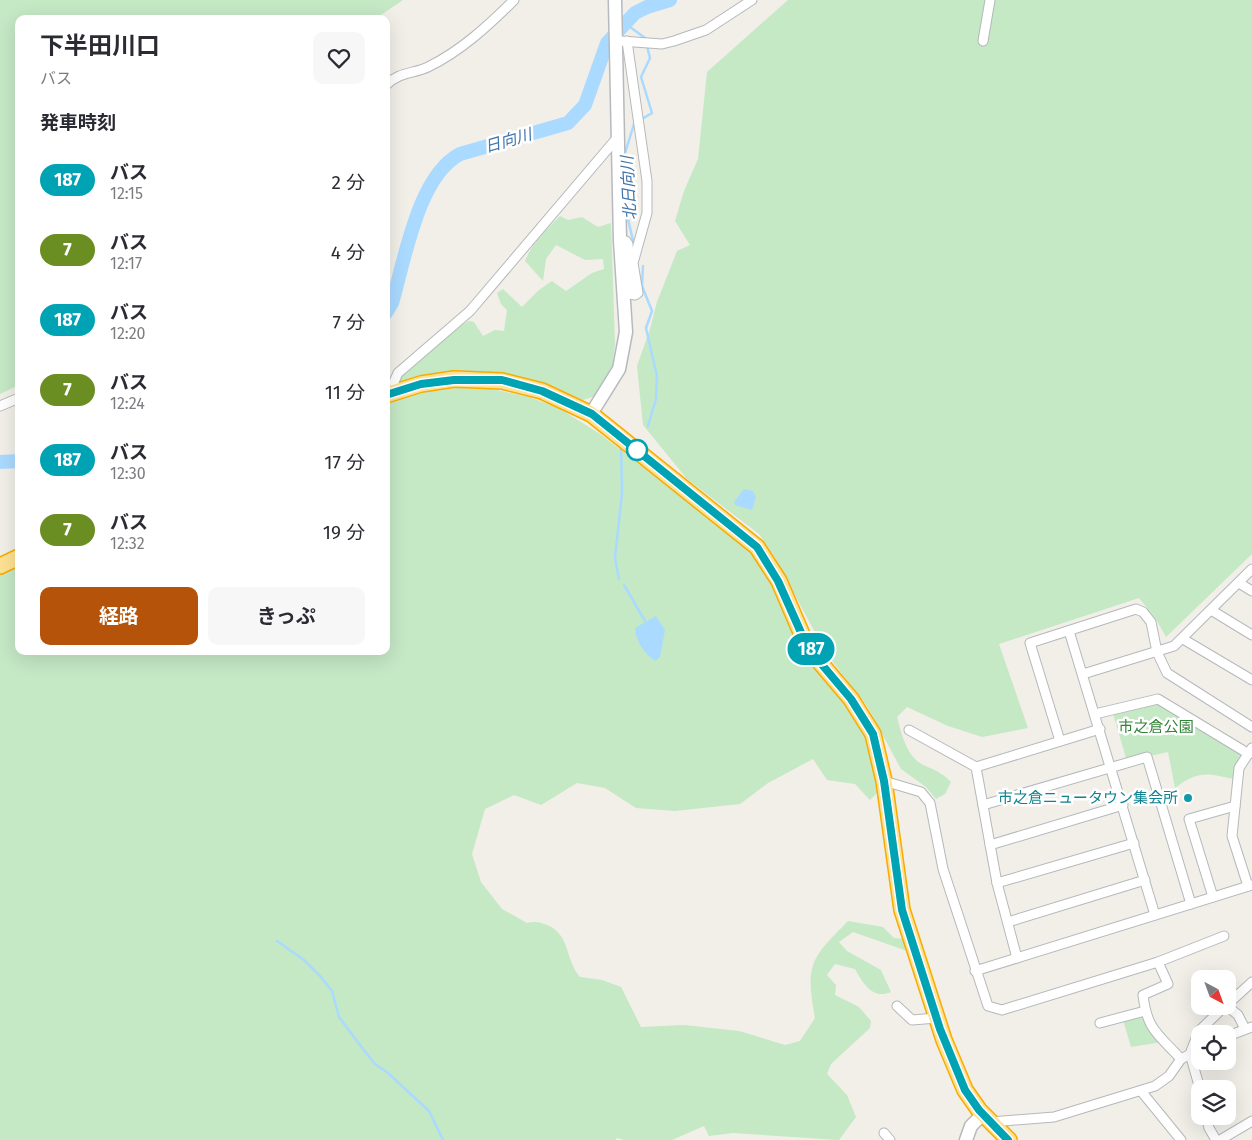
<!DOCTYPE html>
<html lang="ja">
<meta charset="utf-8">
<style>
:root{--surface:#fff;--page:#f7f7f7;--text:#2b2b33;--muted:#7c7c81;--accent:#b45309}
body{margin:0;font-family:"Fira Sans","Noto Sans JP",sans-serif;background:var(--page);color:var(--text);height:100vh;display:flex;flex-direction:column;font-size:19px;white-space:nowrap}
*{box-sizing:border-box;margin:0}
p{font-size:16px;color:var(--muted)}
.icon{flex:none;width:28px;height:28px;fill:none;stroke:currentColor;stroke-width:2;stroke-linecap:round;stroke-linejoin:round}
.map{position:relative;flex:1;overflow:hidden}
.panel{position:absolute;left:15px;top:15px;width:375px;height:640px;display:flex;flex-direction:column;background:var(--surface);border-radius:10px;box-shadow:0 5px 20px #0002}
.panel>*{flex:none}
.badge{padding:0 10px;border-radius:16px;font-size:18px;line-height:32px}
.needle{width:32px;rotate:139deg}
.buttons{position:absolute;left:1191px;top:970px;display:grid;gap:10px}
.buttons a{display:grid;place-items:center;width:45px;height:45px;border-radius:10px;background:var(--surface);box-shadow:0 5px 20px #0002;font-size:25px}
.map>.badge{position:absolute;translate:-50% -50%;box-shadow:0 0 0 2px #fff}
h2{padding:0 25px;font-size:19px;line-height:45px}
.round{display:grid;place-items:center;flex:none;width:52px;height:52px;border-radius:10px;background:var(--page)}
.summary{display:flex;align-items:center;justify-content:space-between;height:85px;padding:0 25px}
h1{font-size:24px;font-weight:700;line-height:38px}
.primary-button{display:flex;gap:10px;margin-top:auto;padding:10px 25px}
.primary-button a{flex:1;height:58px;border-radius:10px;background:var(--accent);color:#fff;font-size:20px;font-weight:700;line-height:58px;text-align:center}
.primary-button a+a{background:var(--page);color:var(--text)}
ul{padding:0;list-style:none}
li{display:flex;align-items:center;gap:15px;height:70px;padding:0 25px}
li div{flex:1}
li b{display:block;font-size:19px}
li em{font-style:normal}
li .badge{min-width:55px;font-weight:700;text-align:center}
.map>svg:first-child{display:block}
.green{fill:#c5e8c5}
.water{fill:#aadaff}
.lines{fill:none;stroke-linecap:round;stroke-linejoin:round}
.stream{stroke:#aadaff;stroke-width:2.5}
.river{stroke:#aadaff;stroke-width:14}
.street-casing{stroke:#b5b8bc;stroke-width:11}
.secondary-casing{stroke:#b6babf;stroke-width:15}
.highway-casing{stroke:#f9ab00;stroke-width:18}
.street{stroke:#fff;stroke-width:9}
.secondary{stroke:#fff;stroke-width:12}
.highway{stroke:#fde293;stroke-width:15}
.line-casing{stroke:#fff;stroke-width:11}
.line{stroke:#00a3b4;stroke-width:8}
.stop-dot{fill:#fff;stroke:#00a3b4;stroke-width:2.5}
.culture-dot{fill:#0f9aa8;stroke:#fff;stroke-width:2}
.labels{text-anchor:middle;stroke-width:5;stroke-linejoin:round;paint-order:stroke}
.park-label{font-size:15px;fill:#348238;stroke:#fff}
.culture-label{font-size:15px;fill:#0d838f;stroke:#fff;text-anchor:end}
.water-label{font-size:16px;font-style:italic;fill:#4174aa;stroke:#fff}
</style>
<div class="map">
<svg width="1252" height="1140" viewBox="0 0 1252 1140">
<rect width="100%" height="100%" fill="#f1efe8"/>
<g class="green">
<polygon points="0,0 403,0 375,19 19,19 19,385 0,394"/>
<path d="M 788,0 L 1252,0 L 1252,554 L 1166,637 L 1156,619 L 1139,598 L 999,644 L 1028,728 L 982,737 L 948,726 L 907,707 L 897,717 C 901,732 906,754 920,763 C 934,771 938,769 951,782 L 945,794 L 936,799 L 926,787 L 901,769 L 867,706 L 826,653 L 774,556 L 759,534 L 687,479 L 643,425 L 637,366 L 650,329 L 657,302 L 677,251 L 690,245 L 675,221 L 684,191 L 698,159 L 707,72 Z"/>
<path d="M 560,216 L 568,220 L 582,217 L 598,227 L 611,223 L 615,344 L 612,369 L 596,396 L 579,401 L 542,387 L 402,383 L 399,380 C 417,357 443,335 469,321 L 474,322 L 483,336 L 495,330 L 504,331 L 507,310 L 501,304 L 497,293 L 503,289 L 522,307 L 539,290 L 552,281 L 566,291 L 592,273 L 604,269 L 603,259 L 585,260 L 556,245 L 546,259 L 543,281 L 525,261 C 532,243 546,230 560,216 Z"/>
<path d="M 458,388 L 492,389 L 529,397 L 557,407 L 600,434 L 744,545 L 762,566 L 806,656 L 833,687 L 856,719 L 870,748 L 878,792 L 870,800 L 855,784 L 827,780 L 813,759 L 768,783 L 740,804 L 675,811 L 636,808 L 605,788 L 577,783 L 541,805 L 514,795 L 485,809 L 472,854 L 481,882 L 502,909 L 527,923 C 536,921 539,922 547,925 C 571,935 564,958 580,977 L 602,980 L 621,987 L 641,1027 L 684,1025 L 739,1031 L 785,1045 L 800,1041 L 815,1018 C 805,963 811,959 848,921 L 883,927 L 894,938 L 906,939 L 910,952 L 853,932 L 839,942 L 847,951 L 881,970 L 891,992 C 872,1000 863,983 855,969 L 835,964 L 827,975 L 836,985 L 835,995 L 859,1007 L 871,1021 L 870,1028 L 831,1064 L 827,1074 L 847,1095 L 856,1117 L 839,1140 L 733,1133 L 709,1136 L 704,1126 L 672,1140 L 624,1140 L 617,1138 L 615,1140 L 0,1140 L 0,574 L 19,565 L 19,651 L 386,651 L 386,404 L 429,391 Z"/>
<path d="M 1158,699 L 1249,754 L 1238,780 C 1209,774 1200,769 1175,788 L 1168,752 L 1150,756 L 1148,752 L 1126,758 L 1112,710 Z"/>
<polygon points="1142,1014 1162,1042 1131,1047 1123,1020"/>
</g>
<g class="water">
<polygon points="744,489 753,491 756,497 752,510 735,505 734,502"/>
<path d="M 656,616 L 665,630 L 660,657 L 655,661 C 644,653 636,642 635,628 Z"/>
</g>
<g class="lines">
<g class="stream">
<polyline points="626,24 645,38 650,58 641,77 652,113 642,119"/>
<polyline points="634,245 628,219 625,153 634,124 637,122"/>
<polyline points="643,266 642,286 652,311 646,328 657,376 656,399 648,426"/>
<polyline points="619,579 615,558 622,493 621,448"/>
<polyline points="624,585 645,621"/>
<polyline points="277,941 304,960 321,977 332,991 339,1017 363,1049 375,1064 388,1073 429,1111 443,1140"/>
</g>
<g class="river">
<path d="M 386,313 L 392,303 C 405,259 418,176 460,154 L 568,123 L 585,105 L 607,43 L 635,13 L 647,7 L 670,0"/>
<polyline points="0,462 19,461"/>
</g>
<g class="street-casing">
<g id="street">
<polyline points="621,41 662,44 674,41 706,30 752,0"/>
<polyline points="983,41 990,0"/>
<path d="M 386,85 C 399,72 413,74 428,67 C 461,51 489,25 514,0"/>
<polyline points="620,241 626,241 628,244 630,294 635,295 638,293 633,263 647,213 647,181 627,41"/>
<polyline points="396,391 394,382 398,373 470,311 617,138"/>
<polyline points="0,406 19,398"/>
<polyline points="1239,583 1252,591"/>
<polyline points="1211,610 1252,635"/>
<polyline points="1069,631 1155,915"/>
<polyline points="1183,639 1252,680"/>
<polyline points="1083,674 1174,646 1252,569"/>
<polyline points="1095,714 1158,699 1249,754"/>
<polyline points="909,730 976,767"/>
<polyline points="1060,741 1030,643 1136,609 1143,612 1151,622 1157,652 1167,673 1252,727"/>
<path d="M 884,781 L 921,792 L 930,803 L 943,869 L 988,1006 L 1002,1010 L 1158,962 L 1168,984 L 1143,995 C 1147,1030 1158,1034 1181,1059"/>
<polyline points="983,805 1147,757 1191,904"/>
<polyline points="990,845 1123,805"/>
<polyline points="997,883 1134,843"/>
<polyline points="1248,886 1232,836 1239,768 1252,748"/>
<polyline points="1213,897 1189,819 1235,806"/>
<polyline points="1008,922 1145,880"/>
<polyline points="1017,958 997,883 976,767 1100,729"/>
<polyline points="1158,962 1224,936"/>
<polyline points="975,971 1252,885"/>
<polyline points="1228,1004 1252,982"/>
<polyline points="897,1006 912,1020 937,1018"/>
<polyline points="1227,1006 1238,1015 1245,1029"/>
<polyline points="1100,1023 1145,1011"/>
<polyline points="1228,1036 1252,1027"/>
<polyline points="1200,1089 1190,1054 1199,1031 1225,1006"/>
<polyline points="1141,1091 1181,1140"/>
<polyline points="1206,1116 1209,1128 1216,1140"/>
<polyline points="991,1122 1054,1117 1155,1086 1169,1076 1181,1059 1200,1049"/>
<polyline points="884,1133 890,1140"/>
<polyline points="1220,1140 1252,1121"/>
</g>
</g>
<g class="secondary-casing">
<g id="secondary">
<polyline points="591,414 619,369 626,332 620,241 615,0"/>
<polyline points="966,1140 971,1126 983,1114"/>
</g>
</g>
<g class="highway-casing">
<g id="highway">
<polyline points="386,395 421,384 454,379 502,381 542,391 591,414 757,547 779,581 803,637 818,660 851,699 873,734 884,781 902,910 944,1040 965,1090 979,1110 1009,1140"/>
<polyline points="0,566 19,557"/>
</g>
</g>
<use href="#street" class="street"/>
<use href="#secondary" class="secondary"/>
<use href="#highway" class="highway"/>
</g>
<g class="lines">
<g class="line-casing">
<polyline id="line" points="386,395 421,384 454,380 502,380 542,391 592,414 757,547 778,581 803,637 818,660 851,699 873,734 884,781 902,910 940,1029 965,1090 979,1110 1008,1140"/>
</g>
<use href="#line" class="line"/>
</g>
<circle class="stop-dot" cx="637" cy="450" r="10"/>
<circle class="culture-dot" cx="1188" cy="798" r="5"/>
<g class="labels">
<g class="park-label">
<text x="1156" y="732">市之倉公園</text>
</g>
<g class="culture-label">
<text x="1178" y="803">市之倉ニュータウン集会所</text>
</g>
<g class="water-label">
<text transform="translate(508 140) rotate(-16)" y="6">日向川</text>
<text transform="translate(628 188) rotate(-93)" y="6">北日向川</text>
</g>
</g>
</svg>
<div class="buttons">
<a><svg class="needle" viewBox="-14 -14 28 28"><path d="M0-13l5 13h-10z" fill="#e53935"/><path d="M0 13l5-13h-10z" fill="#7c7c81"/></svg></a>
<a><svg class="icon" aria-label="locate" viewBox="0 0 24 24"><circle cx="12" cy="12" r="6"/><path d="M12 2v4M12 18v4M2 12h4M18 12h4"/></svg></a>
<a><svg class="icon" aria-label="layers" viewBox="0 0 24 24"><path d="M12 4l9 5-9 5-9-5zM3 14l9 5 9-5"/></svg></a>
</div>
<b class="badge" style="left:811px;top:649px;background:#00a3b4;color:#fff">187</b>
<section class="panel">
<div class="summary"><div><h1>下半田川口</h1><p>バス</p></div><a class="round"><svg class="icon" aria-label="heart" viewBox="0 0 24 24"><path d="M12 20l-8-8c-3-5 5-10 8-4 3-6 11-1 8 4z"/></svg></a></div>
<h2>発車時刻</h2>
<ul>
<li><span class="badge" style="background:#00a3b4;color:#fff">187</span><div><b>バス</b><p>12:15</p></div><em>2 分</em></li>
<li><span class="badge" style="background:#6b8e23;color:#fff">7</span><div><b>バス</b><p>12:17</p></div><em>4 分</em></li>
<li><span class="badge" style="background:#00a3b4;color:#fff">187</span><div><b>バス</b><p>12:20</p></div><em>7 分</em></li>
<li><span class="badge" style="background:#6b8e23;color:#fff">7</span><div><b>バス</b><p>12:24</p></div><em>11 分</em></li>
<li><span class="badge" style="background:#00a3b4;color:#fff">187</span><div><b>バス</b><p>12:30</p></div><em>17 分</em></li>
<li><span class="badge" style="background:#6b8e23;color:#fff">7</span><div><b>バス</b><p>12:32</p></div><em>19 分</em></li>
</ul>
<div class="primary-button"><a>経路</a><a>きっぷ</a></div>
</section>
</div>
